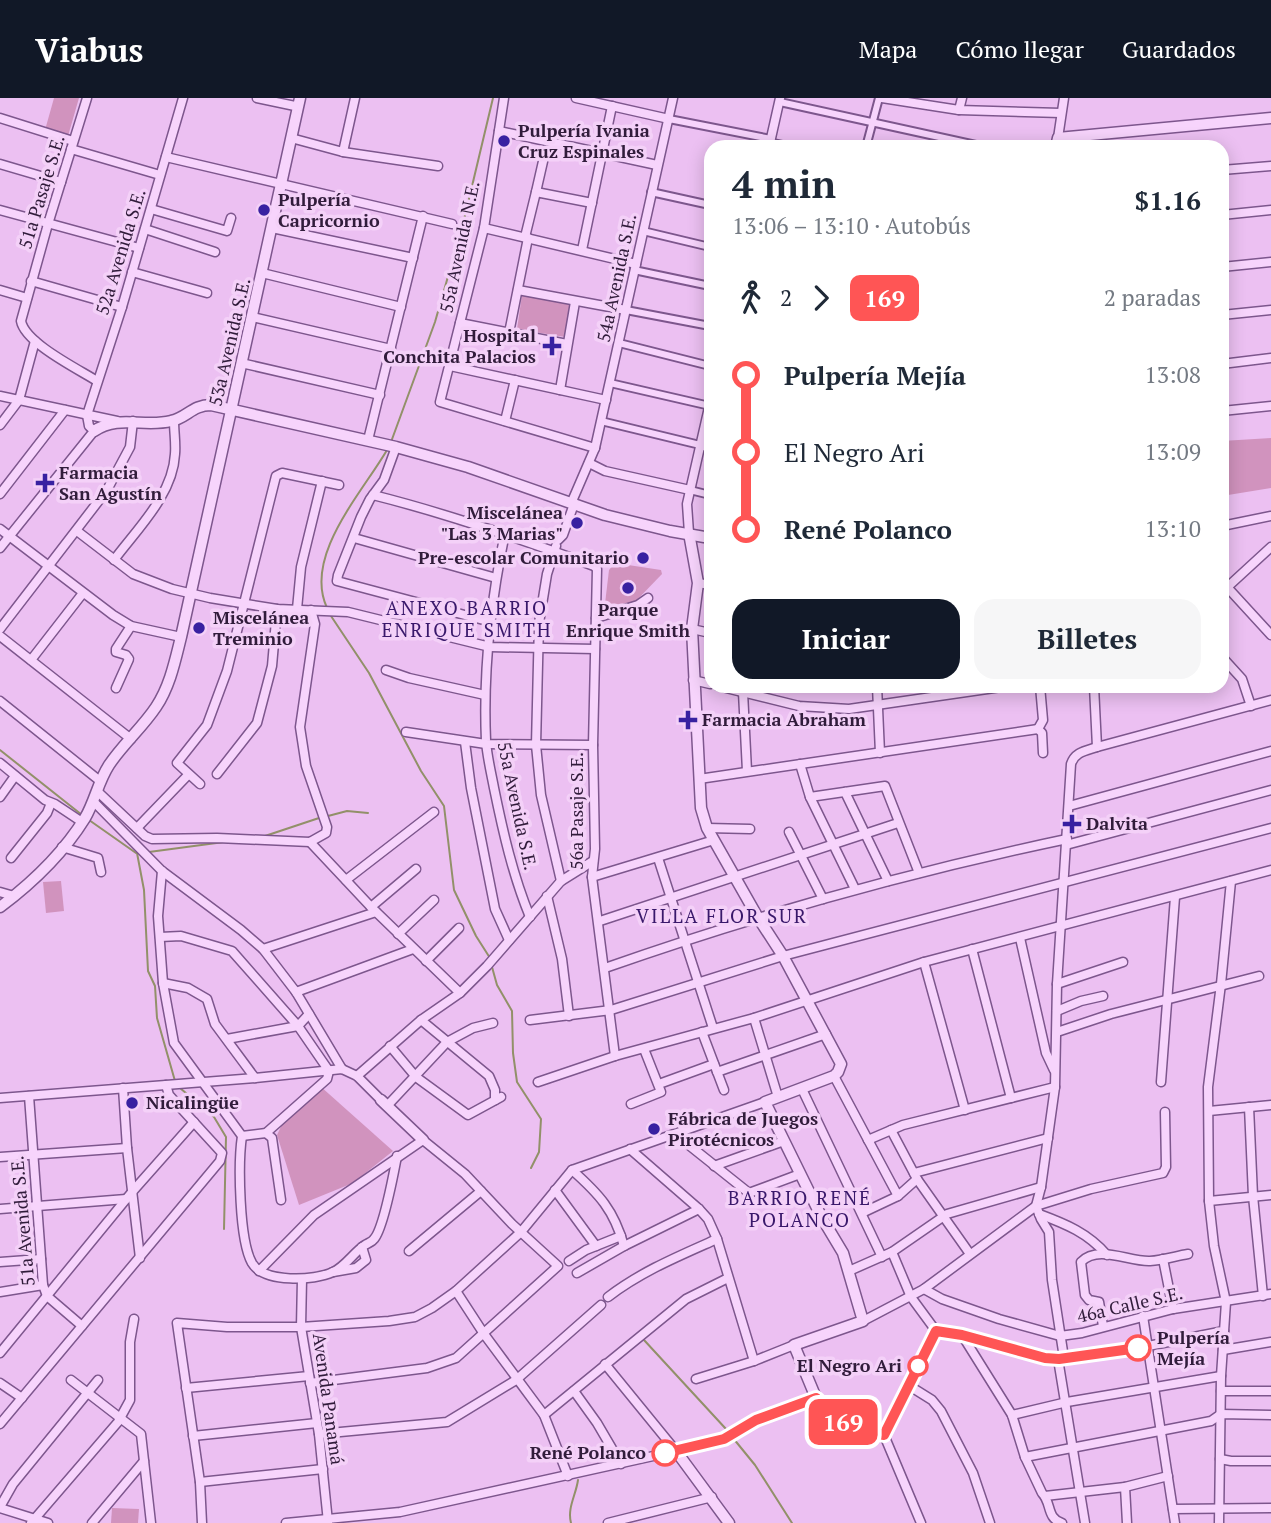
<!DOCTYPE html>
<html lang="es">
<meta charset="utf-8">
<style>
:root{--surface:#fff;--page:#f6f6f7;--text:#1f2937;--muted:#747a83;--accent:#111827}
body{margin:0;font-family:"PT Serif",serif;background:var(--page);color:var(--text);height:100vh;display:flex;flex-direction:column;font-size:26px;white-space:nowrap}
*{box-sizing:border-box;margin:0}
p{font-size:23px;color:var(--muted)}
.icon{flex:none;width:38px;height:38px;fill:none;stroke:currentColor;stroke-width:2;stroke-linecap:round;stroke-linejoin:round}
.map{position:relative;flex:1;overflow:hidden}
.sheet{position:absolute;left:704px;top:42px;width:525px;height:553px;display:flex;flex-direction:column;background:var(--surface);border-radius:21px;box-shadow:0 4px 18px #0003}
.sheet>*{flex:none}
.badge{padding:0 14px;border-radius:10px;font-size:24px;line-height:46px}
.map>.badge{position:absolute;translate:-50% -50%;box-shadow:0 0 0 4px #fff}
.legs{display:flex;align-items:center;gap:10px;height:77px;padding:0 28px;font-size:23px}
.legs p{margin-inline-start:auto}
.headline{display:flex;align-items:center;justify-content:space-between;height:119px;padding:0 28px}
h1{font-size:38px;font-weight:700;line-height:52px}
.action{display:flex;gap:14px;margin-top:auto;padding:14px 28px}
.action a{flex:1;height:80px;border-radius:21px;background:var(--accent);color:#fff;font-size:28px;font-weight:700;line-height:80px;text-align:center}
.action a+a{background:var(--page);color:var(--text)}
ul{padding:0 28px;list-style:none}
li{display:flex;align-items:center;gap:24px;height:77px;font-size:26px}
li i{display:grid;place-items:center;width:10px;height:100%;margin:0 9px;background:currentColor}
li i::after{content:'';width:18px;height:18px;margin:-9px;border:5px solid;border-radius:50%;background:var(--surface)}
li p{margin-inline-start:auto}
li:first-child i{background:linear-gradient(#0000 50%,currentColor 0)}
li:last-child i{background:linear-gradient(currentColor 50%,#0000 0)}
header{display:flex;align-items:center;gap:42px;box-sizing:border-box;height:98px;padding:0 35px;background:var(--accent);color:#fff}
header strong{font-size:33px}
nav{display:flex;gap:38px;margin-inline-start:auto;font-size:24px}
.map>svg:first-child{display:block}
.green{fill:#d193be}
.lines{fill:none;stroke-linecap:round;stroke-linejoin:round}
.stream{stroke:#929069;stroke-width:2}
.pedestrian-casing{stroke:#7d568d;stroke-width:10}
.minor-casing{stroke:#7d568d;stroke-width:11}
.tertiary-casing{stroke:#7d568d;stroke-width:13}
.pedestrian{stroke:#f7d4fc;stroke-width:6}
.minor{stroke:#f7d4fc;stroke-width:8}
.tertiary{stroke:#f7d4fc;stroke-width:10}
.line-1-casing{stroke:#fff;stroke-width:16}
.line-1{stroke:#f55;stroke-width:10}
.poi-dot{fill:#3821a1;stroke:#f4d1f8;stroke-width:2.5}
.stop-1-dot{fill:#fff;stroke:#f55;stroke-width:3.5}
.labels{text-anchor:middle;stroke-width:7;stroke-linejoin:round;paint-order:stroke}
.poi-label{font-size:18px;font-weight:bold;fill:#311c3b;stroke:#f4d1f8;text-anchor:start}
.street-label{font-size:18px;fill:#311c3b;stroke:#f4d1f8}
.stop-label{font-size:18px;font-weight:bold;fill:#311c3b;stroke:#f4d1f8;text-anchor:end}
.neighbourhood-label{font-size:19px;letter-spacing:2px;fill:#39186b;stroke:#f4d1f8}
</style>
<header>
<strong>Viabus</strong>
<nav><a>Mapa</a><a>Cómo llegar</a><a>Guardados</a></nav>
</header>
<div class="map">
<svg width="1271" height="1425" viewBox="0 0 1271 1425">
<rect width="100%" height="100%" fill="#ecc0f2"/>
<g class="green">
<polygon points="54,0 79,0 68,38 45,32"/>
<polygon points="522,197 571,206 565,239 517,231"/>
<polygon points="1271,340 1271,390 1222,398 1222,343"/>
<polygon points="615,465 661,472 662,476 635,504 604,514 609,472"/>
<polygon points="61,783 64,813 46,815 43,784"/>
<polygon points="320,988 393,1053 353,1085 299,1107 277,1037 285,1020"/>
<polygon points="112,1410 139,1411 138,1425 111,1425"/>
</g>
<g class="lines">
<g class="stream">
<polyline points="391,344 435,224 463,126 493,0"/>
<path d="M 327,510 C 303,458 362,395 387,352"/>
<polyline points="331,518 369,575 421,673 444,708 454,792 476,838 490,860"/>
<polyline points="0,652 82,717"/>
<polyline points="328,718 347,713 368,715"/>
<polyline points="89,722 136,755"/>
<polyline points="265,738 319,720"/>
<polyline points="149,754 224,744"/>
<polyline points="137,755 144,792 148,873 155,888 157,920 175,983"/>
<polyline points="492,869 497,887 512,913 513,955 517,984 541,1021 539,1054 531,1070"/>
<polyline points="180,990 214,1019 226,1039 224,1131"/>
<polyline points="644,1242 726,1331"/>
<polyline points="733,1340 755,1367 792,1425"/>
<path d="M 571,1425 C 567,1410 576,1397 578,1382"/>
</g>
<g class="pedestrian-casing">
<g id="pedestrian">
<polyline points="780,4 985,49"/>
<polyline points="669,21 771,41"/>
<polyline points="866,49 879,0"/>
<polyline points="651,94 710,107"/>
<polyline points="643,133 710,149"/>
<polyline points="634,172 710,188"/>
<polyline points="626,212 710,228"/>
<polyline points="619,245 710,268"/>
<polyline points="610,285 710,308"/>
<polyline points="601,323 700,347"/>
<polyline points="690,392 710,397"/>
</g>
</g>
<g class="minor-casing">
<g id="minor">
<path d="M 87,0 L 48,126 L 21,223 C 25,245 78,271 97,283"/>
<polyline points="257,0 295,8"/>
<polyline points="504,0 484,130 440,304 595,350"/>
<polyline points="576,0 669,21"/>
<polyline points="882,0 959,12 1061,15"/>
<polyline points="959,12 962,0"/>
<polyline points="0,20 73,43"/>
<polyline points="499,33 657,67"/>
<polyline points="291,40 343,54 438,68"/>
<polyline points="1058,40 1064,0"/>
<polyline points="770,45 789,49"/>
<polyline points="769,49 780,0"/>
<polyline points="71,51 160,77"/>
<polyline points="343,54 355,0"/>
<polyline points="166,59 452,126"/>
<polyline points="0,66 61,84"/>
<polyline points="1222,72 1271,68"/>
<polyline points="536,94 544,59"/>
<polyline points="151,111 227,133 231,120"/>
<polyline points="0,112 139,150"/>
<polyline points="1222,117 1271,112"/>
<polyline points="272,130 413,160"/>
<polyline points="484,130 636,166"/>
<polyline points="145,131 215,154"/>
<polyline points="525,139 536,94 592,105"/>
<polyline points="582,152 612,8"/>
<polyline points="1222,169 1271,164"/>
<polyline points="132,174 207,195"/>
<polyline points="262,175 401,209"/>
<polyline points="31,183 122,209"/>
<polyline points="0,192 27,200"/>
<polyline points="518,192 626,212"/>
<polyline points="1222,217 1271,212"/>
<polyline points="252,219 391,251"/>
<polyline points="460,225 567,246"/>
<polyline points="509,235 528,140"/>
<polyline points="241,265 380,297"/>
<polyline points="1222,266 1271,260"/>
<polyline points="450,268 606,302"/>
<polyline points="560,292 575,204"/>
<polyline points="0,298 117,323"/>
<polyline points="1222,313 1271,308"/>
<polyline points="505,323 515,282"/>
<polyline points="0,327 19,302 35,243"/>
<polyline points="368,342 423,118"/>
<polyline points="700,347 710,350"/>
<polyline points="396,349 384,382 370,401 361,419 338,477 337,483 491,524"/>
<polyline points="589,365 605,373 690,392"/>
<polyline points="0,396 65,312"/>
<path d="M 373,397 C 449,416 521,441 594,468 L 597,471 L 593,647 L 595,751 L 592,779 L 615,958"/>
<polyline points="1222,428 1271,418"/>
<polyline points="0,431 113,517 131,528 181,539"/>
<polyline points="77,433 133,476 172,491 210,500 277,511 348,514 490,549 595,551"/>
<path d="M 505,435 C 491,502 483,574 486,643 C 487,658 491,674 494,690 C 503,734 513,778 530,819"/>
<polyline points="689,435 687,406 710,305"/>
<polyline points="354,440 496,480"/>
<polyline points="558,442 563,437 574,406 573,401 595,350 673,0"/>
<polyline points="556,448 547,476 539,525 536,647 541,697 561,783"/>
<polyline points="0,450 94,333 89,328 87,317 122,209 183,0"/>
<path d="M 114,462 C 137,431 173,397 175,356 C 176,345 174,334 174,323"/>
<polyline points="698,485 710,487"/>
<polyline points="1227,489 1271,537"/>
<polyline points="1222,494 1271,449"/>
<polyline points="297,511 301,469 322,383"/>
<polyline points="596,520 638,507 648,500"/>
<polyline points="0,531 107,392 130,349 133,323"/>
<polyline points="692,531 710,535"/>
<polyline points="0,538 131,641"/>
<polyline points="1222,559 1242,581 1251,608"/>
<polyline points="31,562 83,495"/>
<polyline points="386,572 409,580 485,597"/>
<polyline points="693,582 710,586"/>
<polyline points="718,588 799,608 849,611 1008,588"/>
<polyline points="877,588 880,655"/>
<polyline points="1094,588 1097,649"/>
<polyline points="116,590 129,561 126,557 116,554 116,551 131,528"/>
<polyline points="743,594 747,673"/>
<polyline points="0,603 100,683"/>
<polyline points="1038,631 1043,622 1040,588"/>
<polyline points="1038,631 1042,635 1043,655"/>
<polyline points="406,634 486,646 593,647"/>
<polyline points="465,644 471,690 495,811 509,842"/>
<polyline points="0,665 45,702 55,706 82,724"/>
<polyline points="800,666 810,699 855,791"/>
<polyline points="217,676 257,625 272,568 277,511"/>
<polyline points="699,681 1038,631"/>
<polyline points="200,686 177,665 207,627 227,573 276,378 282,375 339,387"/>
<polyline points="97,693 145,738 152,741 217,740 310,744 326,735 327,729 306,668 300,629 315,526 311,512"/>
<polyline points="845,694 888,783"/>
<polyline points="0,699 15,678"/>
<polyline points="810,699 885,688 919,775"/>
<polyline points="94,704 162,773 241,832 263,851 296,894 342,971"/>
<polyline points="1069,708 1271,653"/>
<polyline points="137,730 188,677"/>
<polyline points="707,730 750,731"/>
<polyline points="789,734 823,801"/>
<polyline points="310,744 371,809 460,895"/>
<polyline points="1066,747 1271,692"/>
<polyline points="62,749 98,760 101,774"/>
<polyline points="11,760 47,715 51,705"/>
<polyline points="658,760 713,930"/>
<path d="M 162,773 L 158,818 L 163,885 L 174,945 L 242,1038 C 238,1065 239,1142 252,1165 C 264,1185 314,1183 333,1174 C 345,1169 354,1154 365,1147 C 368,1145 372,1144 374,1141 C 383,1131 394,1074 397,1058"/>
<polyline points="592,779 714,742"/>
<polyline points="346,782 434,714"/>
<polyline points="0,794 14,798"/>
<polyline points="547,798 562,861 569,918"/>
<polyline points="371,809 416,771"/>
<polyline points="600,823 898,725"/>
<polyline points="398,836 434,802"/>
<polyline points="160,839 181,838 232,853 298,928 329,973 327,981 266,1035 242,1038"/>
<polyline points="1020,840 1046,955 1054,972"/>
<polyline points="263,851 376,814"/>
<polyline points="972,851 1011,1000"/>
<polyline points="426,863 459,830"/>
<polyline points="924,864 965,1012"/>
<path d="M 605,870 C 756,817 910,774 1067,741"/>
<polyline points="163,885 188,890 207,901 215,926 255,980"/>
<polyline points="1057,886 1123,864"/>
<polyline points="296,894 413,851"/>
<polyline points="1057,913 1081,903 1103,898"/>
<polyline points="754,920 778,999"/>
<polyline points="421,922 489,978 495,992 495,1002"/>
<polyline points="530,922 611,912 783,858 1271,730"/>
<polyline points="702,934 724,992"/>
<polyline points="1057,934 1111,916 1259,878"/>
<polyline points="227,941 298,928 309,916"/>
<polyline points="390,948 416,979 468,1017 501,999"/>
<polyline points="717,974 826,936"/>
<polyline points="357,978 421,922 460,895 487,868 561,783 593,763"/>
<polyline points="834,978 898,1098"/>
<polyline points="538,984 615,958 754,920 924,864 1271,772"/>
<polyline points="1161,984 1175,799"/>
<polyline points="659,986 714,966"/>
<polyline points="123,990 127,1050 140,1160"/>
<polyline points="802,991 882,1159"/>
<polyline points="29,998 43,1187 47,1198 82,1228"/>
<polyline points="0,1000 255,980 342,971 357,978 381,1002"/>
<polyline points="631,1006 661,994 644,951"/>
<polyline points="387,1008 447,944 473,930 493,925"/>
<polyline points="1249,1009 1253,1098 1263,1198"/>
<polyline points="1209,1013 1271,1007"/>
<polyline points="891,1032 917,1081 970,1156"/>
<polyline points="266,1035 272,1040 281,1102"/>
<polyline points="675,1036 749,1095 800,1076"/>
<polyline points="868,1042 903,1027 1055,989"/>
<polyline points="630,1051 699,1111 708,1121 717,1141 754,1263"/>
<polyline points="0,1059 127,1050"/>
<polyline points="714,1068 784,1043"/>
<path d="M 572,1072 C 599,1096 614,1112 624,1148"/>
<polyline points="914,1075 1048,1040"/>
<polyline points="555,1092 596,1148"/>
<polyline points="1209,1103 1271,1097"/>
<polyline points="0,1111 126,1101"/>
<polyline points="862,1115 898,1098 917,1081"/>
<path d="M 1039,1116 C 1066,1126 1088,1135 1107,1157"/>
<polyline points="409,1153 481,1093"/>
<polyline points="892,1154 911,1199 936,1233 962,1237 1045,1260 1058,1261 1148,1248 1224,1233"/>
<polyline points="1163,1161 1173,1211"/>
<polyline points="569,1163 586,1152 621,1138"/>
<polyline points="0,1164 41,1161"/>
<polyline points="259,1173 314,1117 423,1042 465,1076 512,1126 558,1168 456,1260 427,1270 310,1285"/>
<polyline points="849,1173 892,1154 947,1116 1041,1089"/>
<polyline points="333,1174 356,1170 366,1162 362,1149"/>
<polyline points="577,1175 624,1148 699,1111"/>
<polyline points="302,1181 301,1229 319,1336 328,1424"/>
<polyline points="924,1191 942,1201 999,1221 1060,1238 1082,1235 1173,1211 1271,1196"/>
<polyline points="456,1193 484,1236 544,1317 568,1378"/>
<polyline points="0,1194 43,1187"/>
<path d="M 608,1199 C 642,1173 679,1158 717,1141"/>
<polyline points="1143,1218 1175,1425"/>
<polyline points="863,1223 924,1191 1036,1108 1091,1091 1163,1075 1166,1069 1165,1014"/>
<path d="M 1103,1228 L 1099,1204 L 1089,1202 L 1085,1197 L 1081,1164 C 1098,1146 1129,1164 1150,1163 C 1163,1162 1176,1158 1188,1156"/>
<path d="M 962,1237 L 1012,1317 L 1025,1359 L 1042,1395 C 1052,1405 1046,1420 1062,1425"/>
<polyline points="1223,1252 1271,1244"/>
<polyline points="0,1255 132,1094 194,1024"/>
<path d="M 1064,1260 L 1052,1182 L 1049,1134 L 1041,1121 L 1036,1108 L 1041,1089 L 1055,989 L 1057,886 L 1071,666 C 1075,654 1085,653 1097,649 L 1271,602"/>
<polyline points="1058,1261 1085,1425"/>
<polyline points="696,1281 754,1263 794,1247"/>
<polyline points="71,1282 141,1336 151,1425"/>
<polyline points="0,1285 22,1300"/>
<polyline points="908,1287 932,1302 941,1313 973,1375 990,1425"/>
<polyline points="186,1290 309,1278"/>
<polyline points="574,1293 597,1325 621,1366"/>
<polyline points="1221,1293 1271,1293"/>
<path d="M 816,1300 C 843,1325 847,1330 884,1337"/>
<polyline points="544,1317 686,1201 728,1180"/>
<polyline points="1012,1317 1067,1304 1221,1278"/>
<polyline points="0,1326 220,1063 222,1055 169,997 166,987"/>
<polyline points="319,1336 447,1324 516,1282 601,1207"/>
<polyline points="193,1338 317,1325"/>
<polyline points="1025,1359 1211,1323 1221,1316 1271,1317"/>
<polyline points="1220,1361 1231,1363 1271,1363"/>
<polyline points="200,1384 323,1371"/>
<polyline points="1125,1389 1127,1425"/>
<polyline points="1045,1398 1125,1389 1168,1378"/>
<polyline points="0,1409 13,1386 98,1282"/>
<polyline points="0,1410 48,1425"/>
<polyline points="1173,1411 1271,1410"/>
<polyline points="31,1425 118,1324 130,1302 130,1244 134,1221"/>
<polyline points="92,1425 144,1363"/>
<polyline points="202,1425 200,1384 177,1225 227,1229 301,1229 389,1223 415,1219 432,1210 456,1193 521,1134 572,1072 765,1004"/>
<polyline points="286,1425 400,1414 676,1353 605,1266"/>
<polyline points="608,1425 712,1399"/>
<polyline points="921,1425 884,1337 936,1233"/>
<polyline points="1219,1425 1221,1278 1226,1204 1214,1148 1209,1103 1208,989 1221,886 1231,783"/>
</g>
</g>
<g class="tertiary-casing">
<g id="tertiary">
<polyline points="1056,49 1058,40 1271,20"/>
<path d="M 94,333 C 119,316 144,330 171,323 C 187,320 192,307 211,307 L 396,349 L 468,369 L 605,417 L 670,433 L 710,440"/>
<polyline points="689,435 698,485 692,531 701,710 707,730 757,818 783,858 841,966 838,974 834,978 765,1004 822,1120 843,1155 863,1223 794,1247 816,1300 756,1322 724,1341 676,1353 729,1425"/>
<path d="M 0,809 C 32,785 64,754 85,720 C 95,703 98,684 109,667 C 123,646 142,630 156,609 C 170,588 175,563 181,539 L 300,0"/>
<polyline points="381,1002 423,1042"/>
</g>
</g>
<use href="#pedestrian" class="pedestrian"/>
<use href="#minor" class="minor"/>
<use href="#tertiary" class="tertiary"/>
</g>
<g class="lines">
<g class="line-1-casing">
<path id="line-1" d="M 665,1355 L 724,1341 L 756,1322 L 816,1300 C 843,1325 847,1330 884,1337 L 936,1233 L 962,1237 L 1045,1260 L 1059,1261 L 1138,1250"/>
</g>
<use href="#line-1" class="line-1"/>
</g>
<g class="poi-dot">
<circle cx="504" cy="43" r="7"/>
<circle cx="264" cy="112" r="7"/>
<path d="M548.5 237.5h7v7h7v7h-7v7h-7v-7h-7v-7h7z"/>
<path d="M41.5 374.5h7v7h7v7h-7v7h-7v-7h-7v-7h7z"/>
<circle cx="577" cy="425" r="7"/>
<circle cx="643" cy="460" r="7"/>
<circle cx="628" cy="490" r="7"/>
<circle cx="199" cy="530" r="7"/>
<path d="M684.5 611.5h7v7h7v7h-7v7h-7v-7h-7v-7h7z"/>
<path d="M1068.5 715.5h7v7h7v7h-7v7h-7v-7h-7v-7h7z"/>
<circle cx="132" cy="1005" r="7"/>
<circle cx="654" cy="1031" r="7"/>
</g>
<g class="stop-1-dot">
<circle cx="1138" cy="1250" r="12"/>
<circle cx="918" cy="1268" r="9"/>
<circle cx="665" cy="1355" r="12"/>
</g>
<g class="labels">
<g class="poi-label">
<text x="518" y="39">Pulpería Ivania<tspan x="518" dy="21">Cruz Espinales</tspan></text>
<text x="278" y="108">Pulpería<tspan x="278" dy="21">Capricornio</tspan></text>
<text x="536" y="244" text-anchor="end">Hospital<tspan x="536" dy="21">Conchita Palacios</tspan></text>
<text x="59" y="381">Farmacia<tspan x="59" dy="21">San Agustín</tspan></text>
<text x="563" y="421" text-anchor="end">Miscelánea<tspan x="563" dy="21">"Las 3 Marias"</tspan></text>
<text x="629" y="466" text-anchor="end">Pre-escolar Comunitario</text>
<text x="628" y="518" text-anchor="middle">Parque<tspan x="628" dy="21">Enrique Smith</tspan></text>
<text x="213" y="526">Miscelánea<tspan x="213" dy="21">Treminio</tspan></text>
<text x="702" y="628">Farmacia Abraham</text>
<text x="1086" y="732">Dalvita</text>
<text x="146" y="1011">Nicalingüe</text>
<text x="668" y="1027">Fábrica de Juegos<tspan x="668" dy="21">Pirotécnicos</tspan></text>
</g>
<g class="street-label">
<text transform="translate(42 94) rotate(-73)" y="6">51a Pasaje S.E.</text>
<text transform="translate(460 149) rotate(-78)" y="6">55a Avenida N.E.</text>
<text transform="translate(121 154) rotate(-73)" y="6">52a Avenida S.E.</text>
<text transform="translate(617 180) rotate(-78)" y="6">54a Avenida S.E.</text>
<text transform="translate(230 244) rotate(-77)" y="6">53a Avenida S.E.</text>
<text transform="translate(517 708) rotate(78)" y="6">55a Avenida S.E.</text>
<text transform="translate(577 713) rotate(-90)" y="6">56a Pasaje S.E.</text>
<text transform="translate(23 1123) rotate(-95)" y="6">51a Avenida S.E.</text>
<text transform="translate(1130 1207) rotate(-13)" y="6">46a Calle S.E.</text>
<text transform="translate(328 1301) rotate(82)" y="6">Avenida Panamá</text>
</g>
<g class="stop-label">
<text x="1157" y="1246" text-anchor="start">Pulpería<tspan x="1157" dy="21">Mejía</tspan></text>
<text x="902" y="1274">El Negro Ari</text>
<text x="646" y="1361">René Polanco</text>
</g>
<g class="neighbourhood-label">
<text x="467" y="517">ANEXO BARRIO<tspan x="467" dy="22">ENRIQUE SMITH</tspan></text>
<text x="722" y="825">VILLA FLOR SUR</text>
<text x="800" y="1107">BARRIO RENÉ<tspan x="800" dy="22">POLANCO</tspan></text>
</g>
</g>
</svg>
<b class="badge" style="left:843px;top:1324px;background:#f55;color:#fff">169</b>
<section class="sheet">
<div class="headline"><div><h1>4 min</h1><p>13:06 – 13:10 · Autobús</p></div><b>$1.16</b></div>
<div class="legs"><svg class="icon" aria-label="walk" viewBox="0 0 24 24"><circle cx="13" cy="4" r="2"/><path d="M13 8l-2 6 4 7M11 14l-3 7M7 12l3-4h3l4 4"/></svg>2<svg class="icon" aria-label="forward" viewBox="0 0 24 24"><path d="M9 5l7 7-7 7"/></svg><b class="badge" style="background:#f55;color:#fff">169</b><p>2 paradas</p></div>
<ul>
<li><i style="color:#f55"></i><b>Pulpería Mejía</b><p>13:08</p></li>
<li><i style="color:#f55"></i><span>El Negro Ari</span><p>13:09</p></li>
<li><i style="color:#f55"></i><b>René Polanco</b><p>13:10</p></li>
</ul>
<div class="action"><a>Iniciar</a><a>Billetes</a></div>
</section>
</div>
